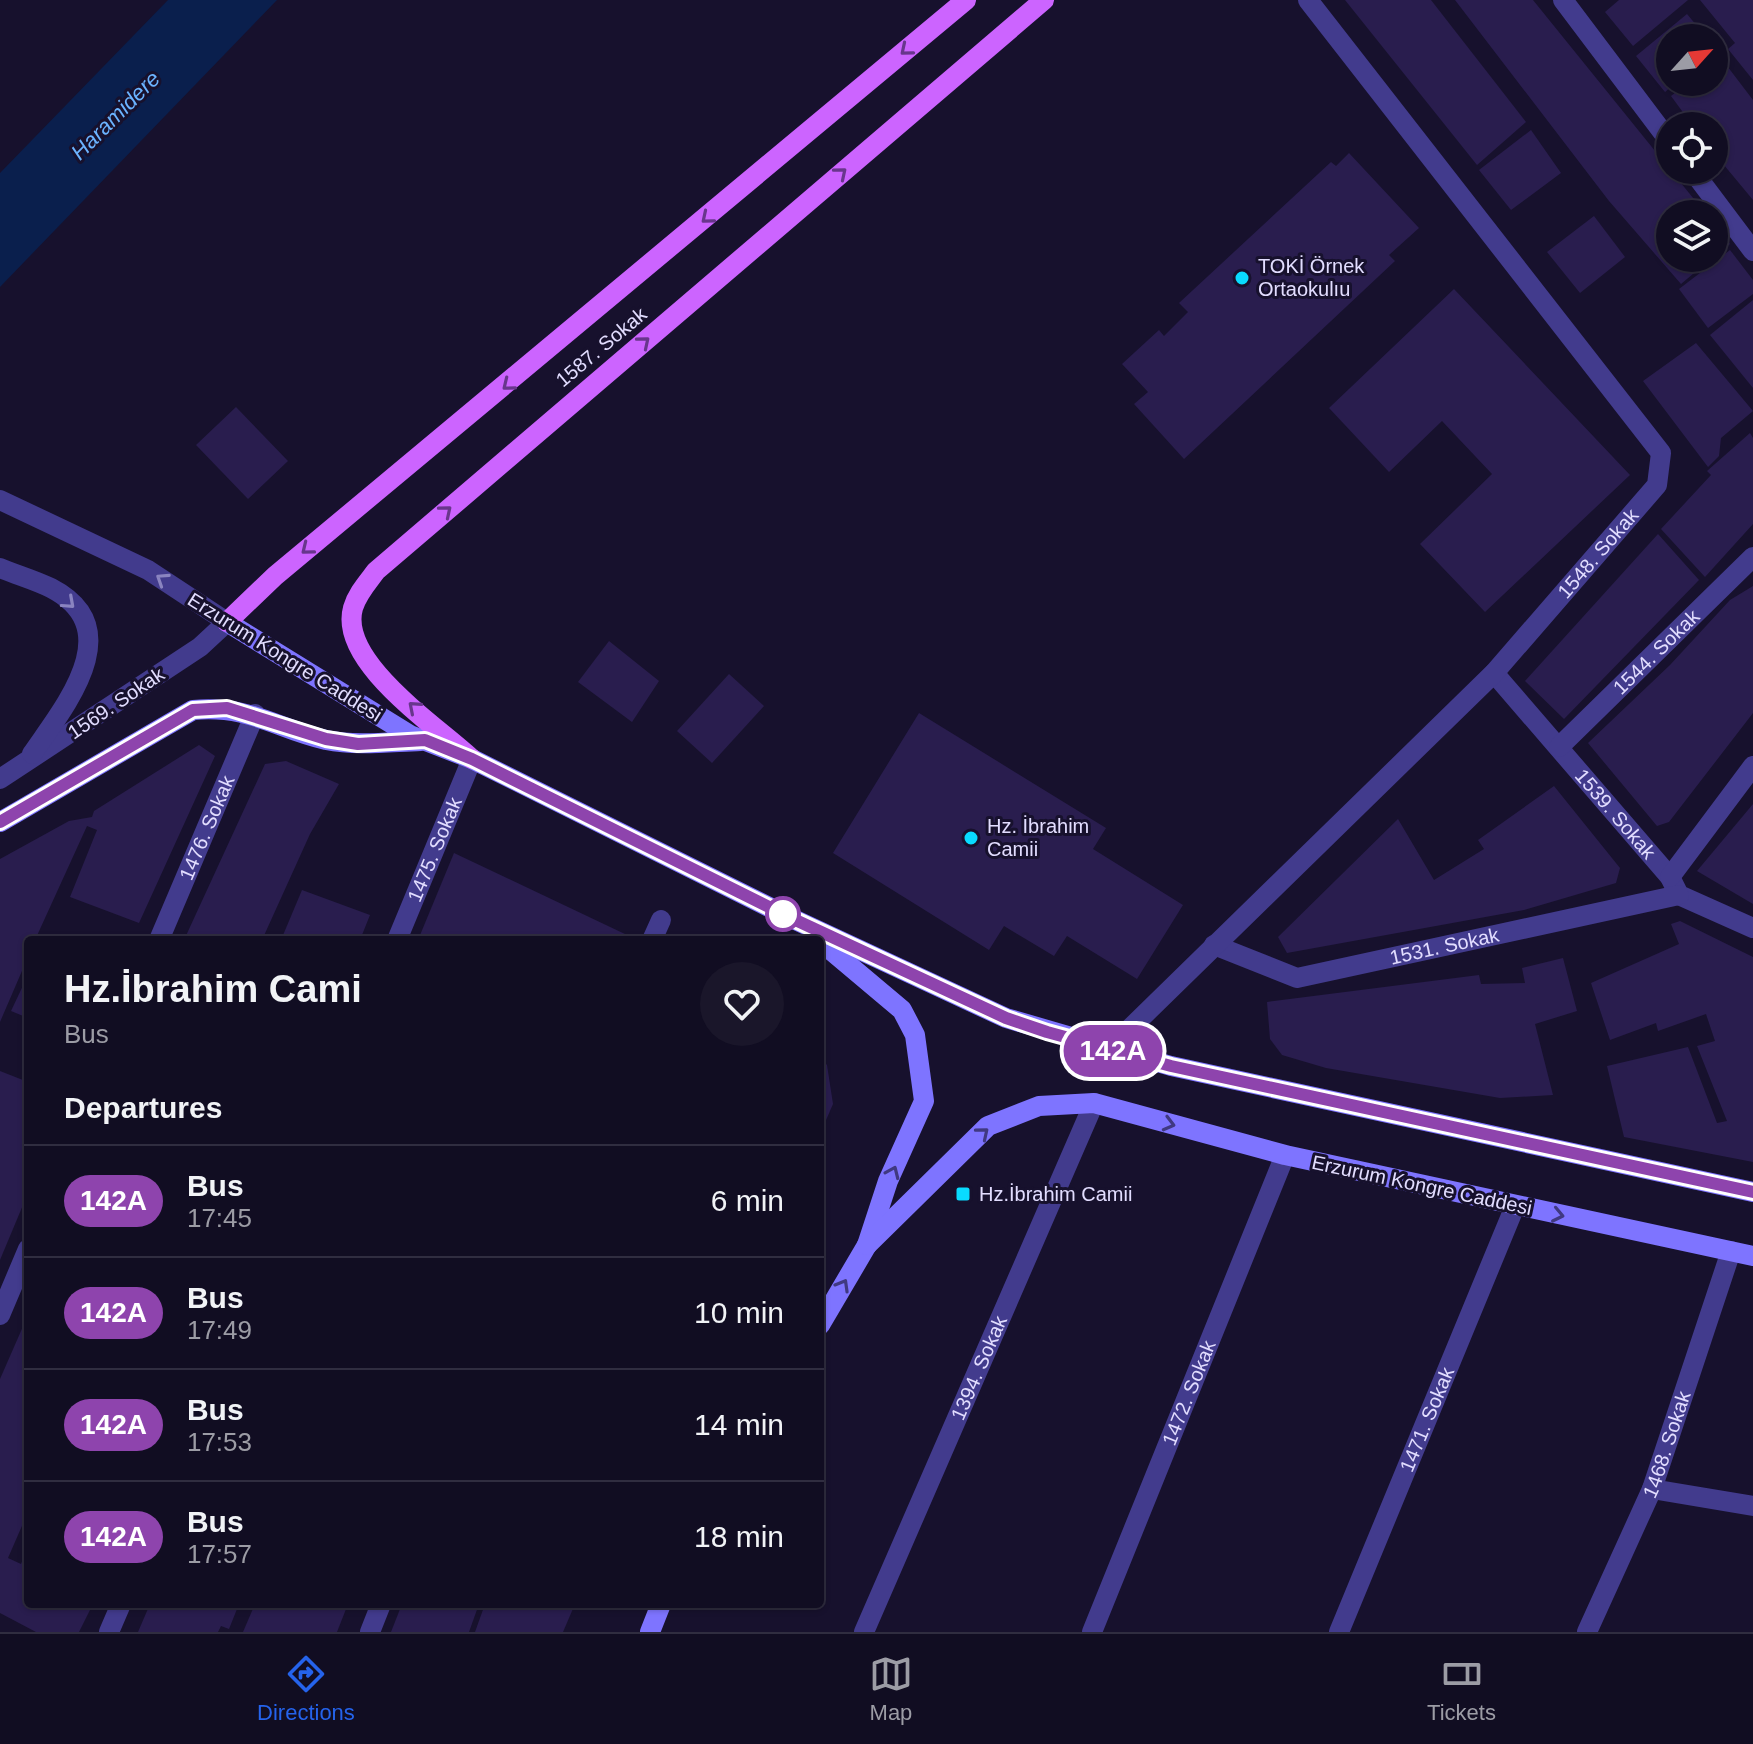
<!DOCTYPE html>
<meta charset="utf-8">
<style>
:root{--surface:#110d22;--page:#1a162a;--text:#f1f3f6;--muted:#9c9ca5;--line:#302d40;--accent:#2563eb}
body{margin:0;font-family:Helvetica,sans-serif;background:var(--page);color:var(--text);height:100vh;display:flex;flex-direction:column;font-size:30px;white-space:nowrap}
*{box-sizing:border-box;margin:0}
p{font-size:26px;color:var(--muted)}
.icon{flex:none;width:44px;height:44px;fill:none;stroke:currentColor;stroke-width:2;stroke-linecap:round;stroke-linejoin:round}
.map{position:relative;flex:1;overflow:hidden}
.drawer{position:absolute;left:24px;top:936px;width:800px;height:672px;display:flex;flex-direction:column;background:var(--surface);border-radius:8px;box-shadow:0 2px 6px #0004,0 0 0 2px var(--line)}
.drawer>*{flex:none}
.badge{padding:0 16px;border-radius:26px;font-size:28px;line-height:52px}
.needle{width:52px;rotate:63deg}
.controls{position:absolute;left:1656px;top:24px;display:grid;gap:16px}
.controls a{display:grid;place-items:center;width:72px;height:72px;border-radius:50%;background:var(--surface);box-shadow:0 2px 6px #0004,0 0 0 2px var(--line);font-size:40px}
.map>.badge{position:absolute;translate:-50% -50%;box-shadow:0 0 0 4px #fff}
h2{padding:0 40px;font-size:30px;line-height:72px}
.round{display:grid;place-items:center;flex:none;width:84px;height:84px;border-radius:42px;background:var(--page)}
.head{display:flex;align-items:center;justify-content:space-between;height:136px;padding:0 40px}
h1{font-size:38px;font-weight:700;line-height:60px}
ul{padding:0;list-style:none}
li{display:flex;align-items:center;gap:24px;height:112px;padding:0 40px;border-top:2px solid var(--line)}
li div{flex:1}
li b{display:block;font-size:30px}
li em{font-style:normal}
li .badge{min-width:88px;font-weight:700;text-align:center}
.tab-bar{display:flex;justify-content:space-around;align-items:center;height:112px;border-top:2px solid var(--line);background:var(--surface);font-size:22px;color:var(--muted)}
.tab-bar a{display:grid;justify-items:center;gap:4px}
.tab-bar .on{color:var(--accent)}
.map>svg:first-child{display:block}
.water{fill:#0a1f4d}
.building{fill:#291d4e}
.lines{fill:none;stroke-linecap:round;stroke-linejoin:round}
.minor{stroke:#423b8d;stroke-width:20}
.tertiary{stroke:#423b8d;stroke-width:20}
.secondary{stroke:#7e74ff;stroke-width:20}
.primary{stroke:#cc64ff;stroke-width:20}
.oneway{stroke:#68368c}
.oneway2{stroke:#8a84c0}
.oneway3{stroke:#403981}
.line-casing{stroke:#fff;stroke-width:18}
.line{stroke:#8e44ad;stroke-width:12}
.poi-dot{fill:#09dbff;stroke:#17112d;stroke-width:3}
.stop-dot{fill:#fff;stroke:#8e44ad;stroke-width:4}
.labels{text-anchor:middle;stroke-width:6;stroke-linejoin:round;paint-order:stroke}
.poi-label{font-size:20px;fill:#e2ddff;stroke:#17112d;text-anchor:start}
.street-label{font-size:20px;fill:#e2ddff;stroke:#17112d}
.water-label{font-size:22px;font-style:italic;fill:#6bb3ff;stroke:#17112d}
</style>
<div class="map">
<svg width="1753" height="1632" viewBox="0 0 1753 1632">
<rect width="100%" height="100%" fill="#17112d"/>
<polygon class="water" points="168,0 277,0 0,287 0,173"/>
<g class="building">
<polygon points="1345,0 1431,0 1526,122 1477,165"/>
<polygon points="1455,0 1533,0 1706,214 1670,214 1670,258 1712,258 1681,284 1609,201"/>
<polygon points="1619,0 1688,0 1633,46 1605,12"/>
<polygon points="1700,0 1753,0 1753,80 1728,49 1735,43"/>
<polygon points="1687,14 1707,38 1670,38 1670,82 1677,82 1665,92 1636,56"/>
<polygon points="1721,58 1753,100 1753,200 1714,153 1714,126 1693,126 1671,96 1689,82 1714,82 1714,63"/>
<polygon points="1531,130 1561,173 1511,210 1479,170"/>
<polygon points="1349,153 1419,228 1389,255 1395,261 1184,459 1134,404 1148,392 1122,364 1159,330 1164,336 1188,312 1179,303 1331,162 1336,166"/>
<polygon points="1594,216 1625,257 1580,293 1547,252"/>
<polygon points="1714,224 1730,244 1714,257"/>
<polygon points="1730,250 1753,280 1753,294 1708,328 1679,289"/>
<polygon points="1454,289 1630,475 1485,612 1420,544 1492,474 1442,421 1389,472 1329,408"/>
<polygon points="1753,300 1753,388 1710,335"/>
<polygon points="1696,343 1753,411 1721,438 1719,456 1708,467 1643,381"/>
<polygon points="236,407 288,461 248,499 196,445"/>
<polygon points="1750,433 1753,438 1753,524 1705,577 1661,529 1711,475 1707,471"/>
<polygon points="1658,534 1699,580 1564,719 1525,681"/>
<polygon points="1753,586 1753,713 1669,822 1657,826 1588,743 1670,665 1730,600"/>
<polygon points="609,641 659,681 632,722 578,682"/>
<polygon points="729,674 764,706 712,763 677,731"/>
<polygon points="919,713 1106,828 1093,849 1183,905 1137,979 1067,936 1054,956 1004,926 989,950 833,853"/>
<polygon points="199,745 215,756 139,923 70,897 97,830 87,826 35,940 28,940 28,957 0,1022 0,859 69,821 92,817 94,811"/>
<polygon points="286,761 339,784 310,834 262,940 184,940 265,764"/>
<polygon points="1554,786 1620,868 1616,883 1524,910 1287,953 1278,937 1398,819 1434,880 1484,849 1478,840"/>
<polygon points="1753,804 1753,904 1697,871"/>
<polygon points="454,853 627,935 626,940 418,940"/>
<polygon points="302,890 370,915 360,940 281,940"/>
<polygon points="1680,921 1753,957 1753,1162 1624,1137 1607,1066 1688,1047 1717,1123 1727,1121 1697,1046 1715,1041 1706,1014 1658,1031 1656,1023 1610,1040 1591,983 1679,944 1671,924"/>
<polygon points="1563,958 1577,1011 1535,1024 1553,1095 1500,1098 1326,1068 1282,1055 1270,1039 1267,1002 1479,975 1481,984 1525,983 1522,968"/>
<polygon points="28,975 28,1018 11,1011"/>
<polygon points="820,1058 827,1065 833,1104 820,1134"/>
<polygon points="0,1071 28,1082 28,1193 0,1260"/>
<polygon points="28,1315 28,1512 8,1558 21,1564 25,1554 28,1555 28,1604 93,1604 79,1632 36,1632 0,1613 0,1379"/>
<polygon points="150,1604 239,1604 229,1629 221,1626 218,1632 138,1632"/>
<polygon points="255,1604 348,1604 337,1632 243,1632"/>
<polygon points="402,1604 479,1604 469,1632 391,1632"/>
<polygon points="575,1604 563,1632 475,1632 485,1604"/>
</g>
<g class="lines">
<g class="minor">
<polyline points="1563,0 1670,142"/>
<polyline points="1692,170 1753,251"/>
<path id="s1" d="M 1494,673 L 1670,877 L 1679,895 L 1753,928"/>
<path id="s2" d="M 1559,747 L 1753,557"/>
<polyline points="1670,877 1753,766"/>
<path id="s3" d="M 159,940 L 255,714"/>
<path id="s4" d="M 397,940 L 472,759"/>
<polyline points="652,940 661,920"/>
<path id="s5" d="M 1214,945 L 1297,978 L 1679,895"/>
<path id="s6" d="M 1108,1050 L 1494,673 L 1657,485 L 1661,453 L 1308,0"/>
<polyline points="0,1315 28,1249"/>
<polyline points="1652,1489 1753,1506"/>
<polyline points="109,1632 121,1604"/>
<polyline points="370,1632 381,1604"/>
<path id="s7" d="M 864,1632 L 1094,1103"/>
<path id="s8" d="M 1092,1632 L 1285,1155"/>
<path id="s9" d="M 1339,1632 L 1515,1206"/>
<path id="s10" d="M 1587,1632 L 1652,1489 L 1731,1251"/>
</g>
<g class="tertiary">
<polyline points="0,500 148,570 227,622 200,647 0,779"/>
<path d="M 0,568 C 17,575 35,580 51,588 C 130,629 64,707 32,754"/>
</g>
<g class="secondary">
<polyline points="227,622 410,735 472,759 789,917 1006,1018 1171,1066 1753,1192"/>
<path d="M 0,822 L 193,710 C 251,705 274,728 326,740 C 357,746 389,742 421,741"/>
<polyline points="820,941 902,1010 915,1035 924,1101 888,1181 867,1245 820,1325"/>
<polyline points="867,1245 988,1126 1039,1106 1094,1103 1285,1155 1753,1256"/>
<polyline points="650,1632 661,1604"/>
</g>
<g class="primary">
<polyline points="227,622 275,576 966,0"/>
<path d="M 472,759 C 437,726 338,662 353,608 C 357,594 367,583 376,571 L 1044,0"/>
</g>
</g>
<defs><path id="oneway-chevron" d="M-2-3.5L2.5 0L-2 3.5" fill="none" stroke-width="1.6" stroke-linecap="round" stroke-linejoin="round" transform="scale(2)"/></defs>
<g class="oneway">
<use href="#oneway-chevron" transform="translate(906 50) rotate(140)"/>
<use href="#oneway-chevron" transform="translate(841 173) rotate(-40)"/>
<use href="#oneway-chevron" transform="translate(707 218) rotate(140)"/>
<use href="#oneway-chevron" transform="translate(644 342) rotate(-40)"/>
<use href="#oneway-chevron" transform="translate(508 385) rotate(141)"/>
<use href="#oneway-chevron" transform="translate(446 511) rotate(-40)"/>
<use href="#oneway-chevron" transform="translate(307 549) rotate(141)"/>
<use href="#oneway-chevron" transform="translate(414 707) rotate(-139)"/>
</g>
<g class="oneway2">
<use href="#oneway-chevron" transform="translate(162 579) rotate(-147)"/>
<use href="#oneway-chevron" transform="translate(69 603) rotate(42)"/>
</g>
<g class="oneway3">
<use href="#oneway-chevron" transform="translate(1169 1124) rotate(15)"/>
<use href="#oneway-chevron" transform="translate(983 1133) rotate(-40)"/>
<use href="#oneway-chevron" transform="translate(893 1172) rotate(-66)"/>
<use href="#oneway-chevron" transform="translate(1558 1215) rotate(12)"/>
<use href="#oneway-chevron" transform="translate(843 1285) rotate(-60)"/>
</g>
<g class="lines">
<g class="line-casing">
<polyline id="line" points="0,822 193,710 227,708 326,739 358,744 425,740 472,759 789,917 1006,1018 1047,1032 1171,1066 1753,1192"/>
</g>
<use href="#line" class="line"/>
</g>
<g class="poi-dot">
<circle cx="1242" cy="278" r="8"/>
<circle cx="971" cy="838" r="8"/>
<rect x="955" y="1186" width="16" height="16" rx="4"/>
</g>
<circle class="stop-dot" cx="783" cy="914" r="16"/>
<g class="labels">
<g class="poi-label">
<text x="1258" y="273">TOKİ Örnek<tspan x="1258" dy="23">Ortaokulıu</tspan></text>
<text x="987" y="833">Hz. İbrahim<tspan x="987" dy="23">Camii</tspan></text>
<text x="979" y="1201">Hz.İbrahim Camii</text>
</g>
<g class="street-label">
<text transform="translate(601 347) rotate(-40)" y="7">1587. Sokak</text>
<text dy="7" stroke="none"><textPath href="#s6" startOffset="698">1548. Sokak</textPath></text>
<text dy="7" stroke="none"><textPath href="#s2" startOffset="136">1544. Sokak</textPath></text>
<text transform="translate(285 657) rotate(32)" y="7">Erzurum Kongre Caddesi</text>
<text transform="translate(116 703) rotate(-34)" y="7">1569. Sokak</text>
<text dy="7" stroke="none"><textPath href="#s1" startOffset="186">1539. Sokak</textPath></text>
<text dy="7" stroke="none"><textPath href="#s3" startOffset="122">1476. Sokak</textPath></text>
<text dy="7" stroke="none"><textPath href="#s4" startOffset="98">1475. Sokak</textPath></text>
<text dy="7" stroke="none"><textPath href="#s5" startOffset="240">1531. Sokak</textPath></text>
<text transform="translate(1422 1185) rotate(12)" y="7">Erzurum Kongre Caddesi</text>
<text dy="7" stroke="none"><textPath href="#s7" startOffset="288">1394. Sokak</textPath></text>
<text dy="7" stroke="none"><textPath href="#s8" startOffset="258">1472. Sokak</textPath></text>
<text dy="7" stroke="none"><textPath href="#s9" startOffset="230">1471. Sokak</textPath></text>
<text dy="7" stroke="none"><textPath href="#s10" startOffset="204">1468. Sokak</textPath></text>
</g>
<g class="water-label">
<text transform="translate(115 115) rotate(-45)" y="8">Haramidere</text>
</g>
</g>
</svg>
<div class="controls">
<a><svg class="needle" viewBox="-14 -14 28 28"><path d="M0-13l5 13h-10z" fill="#e53935"/><path d="M0 13l5-13h-10z" fill="#9c9ca5"/></svg></a>
<a><svg class="icon" aria-label="locate" viewBox="0 0 24 24"><circle cx="12" cy="12" r="6"/><path d="M12 2v4M12 18v4M2 12h4M18 12h4"/></svg></a>
<a><svg class="icon" aria-label="layers" viewBox="0 0 24 24"><path d="M12 4l9 5-9 5-9-5zM3 14l9 5 9-5"/></svg></a>
</div>
<b class="badge" style="left:1113px;top:1051px;background:#8e44ad;color:#fff">142A</b>
<section class="drawer">
<div class="head"><div><h1>Hz.İbrahim Cami</h1><p>Bus</p></div><a class="round"><svg class="icon" aria-label="heart" viewBox="0 0 24 24"><path d="M12 20l-8-8c-3-5 5-10 8-4 3-6 11-1 8 4z"/></svg></a></div>
<h2>Departures</h2>
<ul>
<li><span class="badge" style="background:#8e44ad;color:#fff">142A</span><div><b>Bus</b><p>17:45</p></div><em>6 min</em></li>
<li><span class="badge" style="background:#8e44ad;color:#fff">142A</span><div><b>Bus</b><p>17:49</p></div><em>10 min</em></li>
<li><span class="badge" style="background:#8e44ad;color:#fff">142A</span><div><b>Bus</b><p>17:53</p></div><em>14 min</em></li>
<li><span class="badge" style="background:#8e44ad;color:#fff">142A</span><div><b>Bus</b><p>17:57</p></div><em>18 min</em></li>
</ul>
</section>
</div>
<nav class="tab-bar">
<a class="on"><svg class="icon" aria-label="directions" viewBox="0 0 24 24"><path d="M12 3l9 9-9 9-9-9zM9 14v-3h6M13 9l2 2-2 2"/></svg>Directions</a>
<a><svg class="icon" aria-label="map" viewBox="0 0 24 24"><path d="M3 6l6-2 6 2 6-2v14l-6 2-6-2-6 2zM9 4v14M15 6v14"/></svg>Map</a>
<a><svg class="icon" aria-label="tickets" viewBox="0 0 24 24"><path d="M3 7h18v10H3zM15 7v10"/></svg>Tickets</a>
</nav>
